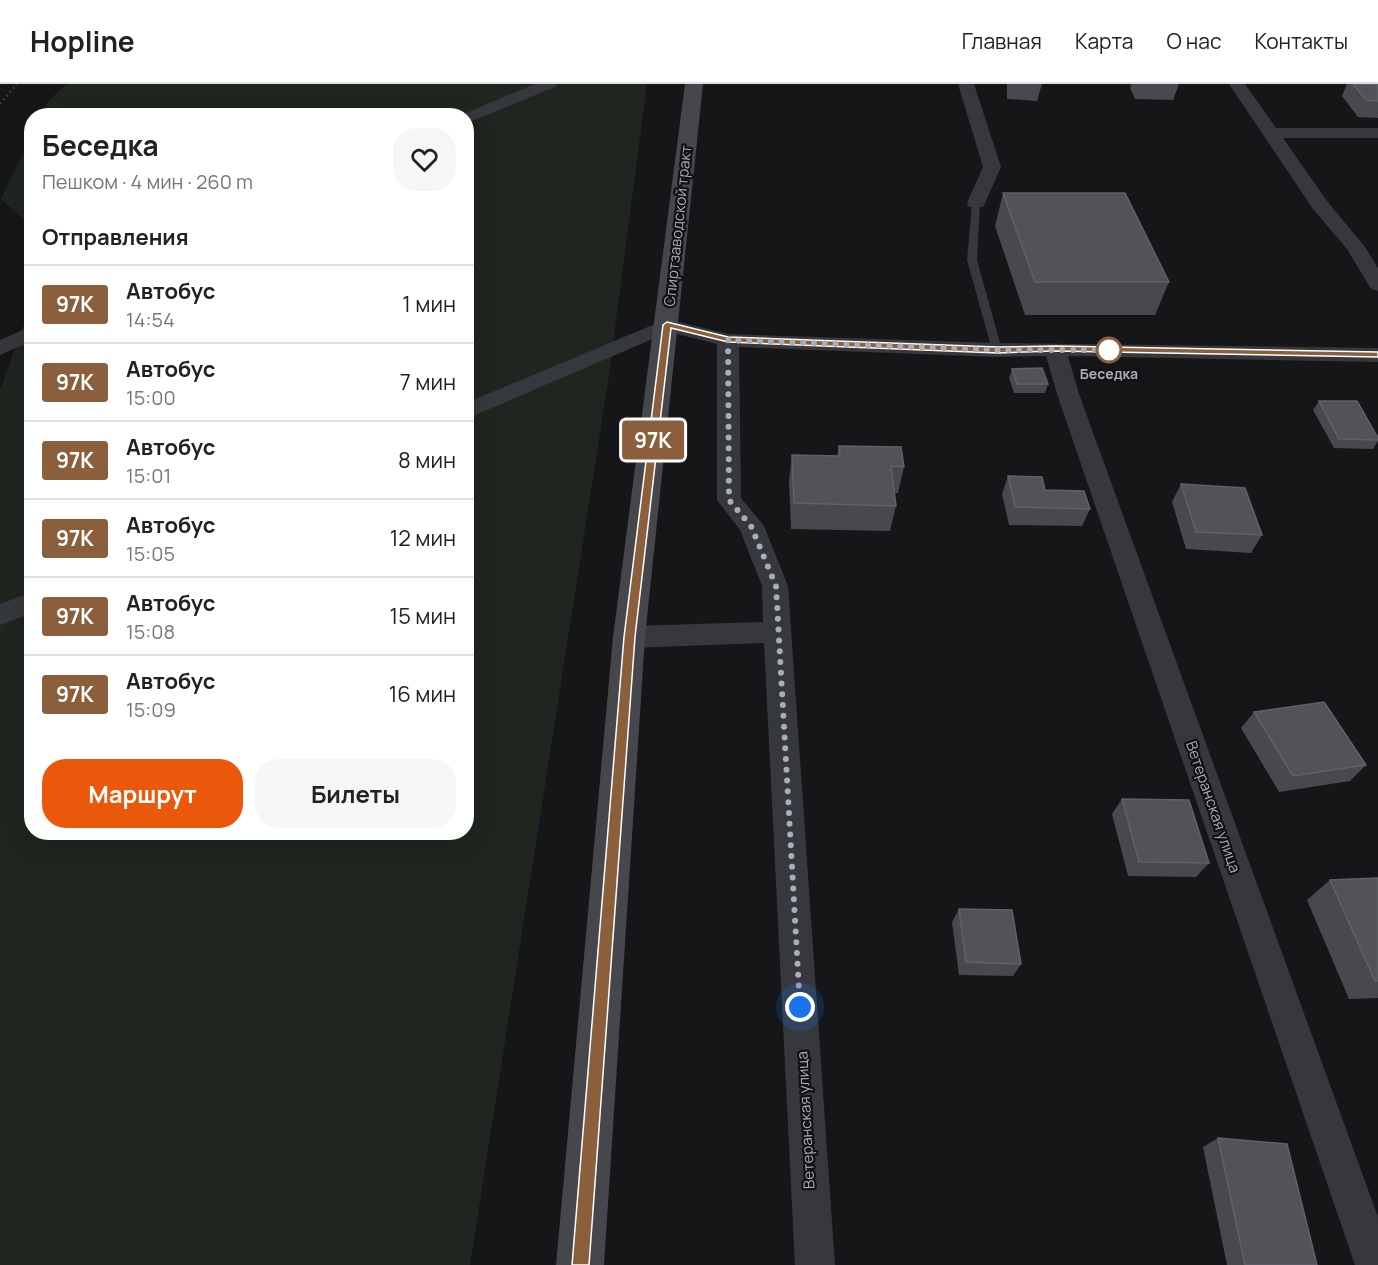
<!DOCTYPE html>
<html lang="ru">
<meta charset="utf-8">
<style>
:root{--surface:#fff;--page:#f6f6f6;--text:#222;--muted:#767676;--line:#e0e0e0;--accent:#ea580c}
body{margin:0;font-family:Manrope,sans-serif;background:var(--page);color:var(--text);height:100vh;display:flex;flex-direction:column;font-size:22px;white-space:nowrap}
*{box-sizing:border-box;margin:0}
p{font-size:20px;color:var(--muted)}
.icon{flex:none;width:33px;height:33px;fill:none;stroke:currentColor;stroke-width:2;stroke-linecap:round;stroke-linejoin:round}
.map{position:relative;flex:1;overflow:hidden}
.panel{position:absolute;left:24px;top:24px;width:450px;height:732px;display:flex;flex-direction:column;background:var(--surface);border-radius:24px;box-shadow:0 6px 24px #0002}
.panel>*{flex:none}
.badge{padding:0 12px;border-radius:4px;font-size:21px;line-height:39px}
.you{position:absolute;width:30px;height:30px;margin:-15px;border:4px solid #fff;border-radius:50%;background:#1a73e8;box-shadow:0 0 0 9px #1a73e833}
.map>.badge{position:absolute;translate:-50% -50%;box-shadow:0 0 0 3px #fff}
h2{padding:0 18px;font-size:22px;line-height:54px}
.round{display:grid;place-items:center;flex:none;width:63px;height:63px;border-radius:24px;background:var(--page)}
.headline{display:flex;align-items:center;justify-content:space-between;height:102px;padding:0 18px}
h1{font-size:28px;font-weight:700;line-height:45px}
.cta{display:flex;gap:12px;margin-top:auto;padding:12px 18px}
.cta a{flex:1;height:69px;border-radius:24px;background:var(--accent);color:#fff;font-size:24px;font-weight:700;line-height:69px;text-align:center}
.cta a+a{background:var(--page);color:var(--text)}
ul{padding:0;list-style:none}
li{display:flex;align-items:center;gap:18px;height:78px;padding:0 18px;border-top:2px solid var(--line)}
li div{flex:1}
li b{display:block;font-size:22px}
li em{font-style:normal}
li .badge{min-width:66px;font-weight:700;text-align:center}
header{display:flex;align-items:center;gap:36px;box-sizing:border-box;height:84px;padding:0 30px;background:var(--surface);border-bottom:2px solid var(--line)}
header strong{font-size:28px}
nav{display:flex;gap:33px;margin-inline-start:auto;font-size:21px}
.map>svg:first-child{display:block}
.green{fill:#1e261f}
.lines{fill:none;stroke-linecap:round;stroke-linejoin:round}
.path{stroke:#3d3f44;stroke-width:2;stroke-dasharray:2 3;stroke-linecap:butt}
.lane{fill:#37383d;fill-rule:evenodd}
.street{fill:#37383d;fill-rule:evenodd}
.secondary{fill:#45474d;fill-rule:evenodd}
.wall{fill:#47494d}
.building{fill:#525359;stroke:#5f6168;stroke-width:1.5}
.line{fill:#8b5e3c;stroke:#fff;stroke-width:1.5}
.walk{stroke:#a8adb8;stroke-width:6;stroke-dasharray:0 10.8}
.stop-dot{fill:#fff;stroke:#8b5e3c;stroke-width:3}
.labels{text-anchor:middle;stroke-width:4.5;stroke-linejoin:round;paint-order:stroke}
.far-stop-label{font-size:14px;font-weight:bold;fill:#a8adb8;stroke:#111113}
.street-label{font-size:15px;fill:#a8adb8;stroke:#111113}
</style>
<header>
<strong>Hopline</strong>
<nav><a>Главная</a><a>Карта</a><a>О нас</a><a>Контакты</a></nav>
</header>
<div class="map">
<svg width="1378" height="1181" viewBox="0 0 1378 1181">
<rect width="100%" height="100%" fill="#161618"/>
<g class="green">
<polygon points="67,0 647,0 608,298 470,1181 0,1181 0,306 30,223 28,197 31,180 32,748 466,748 466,32 42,31 48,17"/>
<polygon points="31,52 31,142 1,115"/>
</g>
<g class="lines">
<polyline class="path" points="0,20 17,0"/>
<polygon class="lane" points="976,116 980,119 977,176 1002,266 997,269 992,266 967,176 972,119"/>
<g class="street">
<polygon points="535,0 557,0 555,3 472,37 466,38 466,32 459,32"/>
<polygon points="958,0 974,0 1001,83 985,119 983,123 969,123 967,119 983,83"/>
<polygon points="1229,0 1245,0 1276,44 1378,44 1378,54 1283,54 1327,117 1365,163 1378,184 1378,207 1371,205 1347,165 1313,125"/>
<polygon points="667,235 728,250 997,259 1378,264 1378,278 1068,272 1079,310 1378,1133 1378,1181 1355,1181 1057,310 1046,272 997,273 739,263 741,414 764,442 788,502 835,1181 795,1181 764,559 629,564 619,561 615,553 619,545 629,542 763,538 762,502 740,446 717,416 717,260 669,248 466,335 466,319"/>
<polygon points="32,242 32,257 0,271 0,256"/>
<polygon points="32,508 32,529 0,541 0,520"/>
</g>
<polygon class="secondary" points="685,0 703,0 645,553 604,1181 556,1181 613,553"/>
</g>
<g class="wall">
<polygon points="1007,0 1042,0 1037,17 1007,15"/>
<polygon points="1131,0 1179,0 1173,16 1135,15 1130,4"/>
<polygon points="1347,0 1378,0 1378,34 1358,33 1342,12"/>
<polygon points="1003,109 1169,198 1155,231 1025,231 995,142"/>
<polygon points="1012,285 1048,300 1045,309 1014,309 1009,294"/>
<polygon points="1319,317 1378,354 1378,357 1373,365 1334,364 1313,326"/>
<polygon points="839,362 904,383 898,409 894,409 896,422 890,447 791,445 789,397 792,371 837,372"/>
<polygon points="1008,392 1045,406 1090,425 1082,442 1009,441 1002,410"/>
<polygon points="1181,400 1262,451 1251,469 1186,465 1172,418"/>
<polygon points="1254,628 1366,681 1350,697 1279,708 1241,644"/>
<polygon points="1122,715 1209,779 1196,793 1128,792 1112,730"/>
<polygon points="1378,794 1378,914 1349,915 1307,816 1330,796"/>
<polygon points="959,825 1021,880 1013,892 959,891 952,838"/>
<polygon points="1218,1054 1317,1181 1227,1181 1203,1063"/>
</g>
<g class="building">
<polygon points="1353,0 1378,0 1378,17 1366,16"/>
<polygon points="1003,109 1125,109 1169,198 1035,198"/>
<polygon points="1042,284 1048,300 1017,300 1012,285"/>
<polygon points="1319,317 1357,317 1378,354 1378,356 1339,355"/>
<polygon points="839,362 901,363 904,383 891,382 896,422 794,419 792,371 840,372"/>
<polygon points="1008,392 1042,393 1045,406 1084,407 1090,425 1015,423"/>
<polygon points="1181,400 1245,404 1262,451 1196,448"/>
<polygon points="1324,618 1366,681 1293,692 1254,628"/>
<polygon points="1122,715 1189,716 1209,779 1139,778"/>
<polygon points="1378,794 1378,897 1375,897 1330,796"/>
<polygon points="959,825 1012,826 1021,880 966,878"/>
<polygon points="1218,1054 1287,1060 1317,1181 1245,1181"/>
</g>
<polygon class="line" points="667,238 728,253 998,263 1055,262 1378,268 1378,273 1055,267 998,269 728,258 671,244 635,553 589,1181 572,1181 624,553 663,241"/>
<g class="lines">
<polyline class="walk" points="800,923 776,502 751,442 729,416 728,256 998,266 1109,266"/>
</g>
<circle class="stop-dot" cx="1109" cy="266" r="12"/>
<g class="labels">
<g class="far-stop-label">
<text x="1109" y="295">Беседка</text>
</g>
<g class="street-label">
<text transform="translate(678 142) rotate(-84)" y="5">Спиртзаводской тракт</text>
<text transform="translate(1213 723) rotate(71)" y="5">Ветеранская улица</text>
<text transform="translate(806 1036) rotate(-93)" y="5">Ветеранская улица</text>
</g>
</g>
</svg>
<div class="you" style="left:800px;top:923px"></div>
<b class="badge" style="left:653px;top:356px;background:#8b5e3c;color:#fff">97К</b>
<section class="panel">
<div class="headline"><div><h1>Беседка</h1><p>Пешком · 4 мин · 260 m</p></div><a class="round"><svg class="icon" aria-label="heart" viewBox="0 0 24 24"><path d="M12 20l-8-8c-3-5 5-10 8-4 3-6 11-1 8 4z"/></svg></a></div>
<h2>Отправления</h2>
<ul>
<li><span class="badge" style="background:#8b5e3c;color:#fff">97К</span><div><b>Автобус</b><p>14:54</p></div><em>1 мин</em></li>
<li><span class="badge" style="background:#8b5e3c;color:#fff">97К</span><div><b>Автобус</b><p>15:00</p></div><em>7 мин</em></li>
<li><span class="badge" style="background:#8b5e3c;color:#fff">97К</span><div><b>Автобус</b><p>15:01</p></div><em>8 мин</em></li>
<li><span class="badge" style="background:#8b5e3c;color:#fff">97К</span><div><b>Автобус</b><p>15:05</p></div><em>12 мин</em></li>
<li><span class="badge" style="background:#8b5e3c;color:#fff">97К</span><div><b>Автобус</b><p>15:08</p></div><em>15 мин</em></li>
<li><span class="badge" style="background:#8b5e3c;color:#fff">97К</span><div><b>Автобус</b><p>15:09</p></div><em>16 мин</em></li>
</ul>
<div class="cta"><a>Маршрут</a><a>Билеты</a></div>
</section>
</div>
